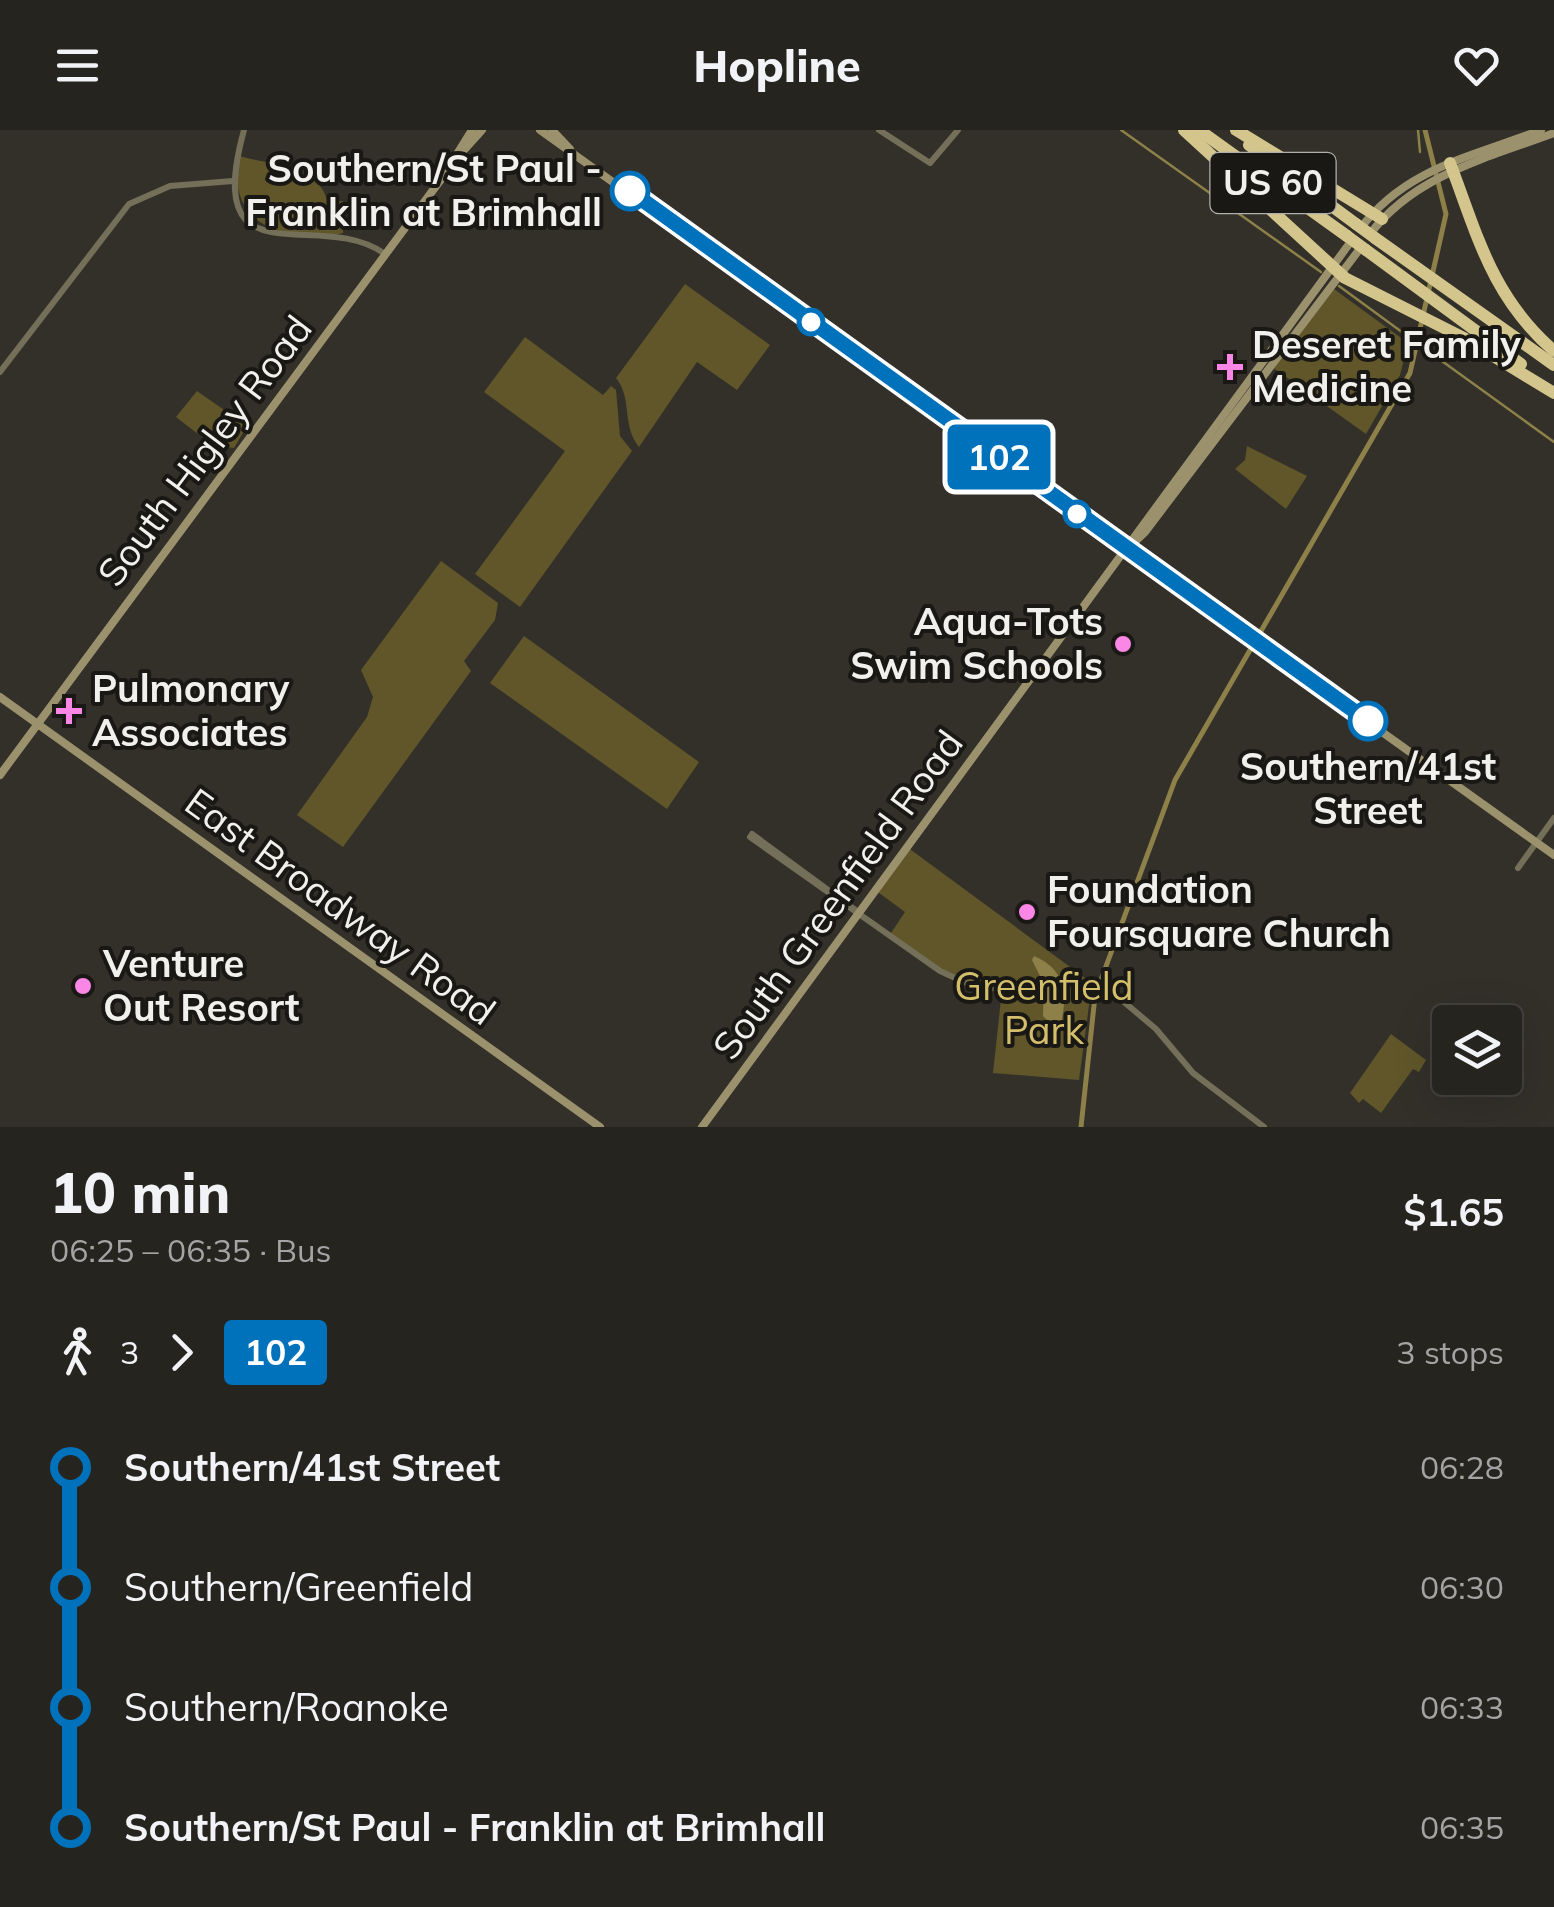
<!DOCTYPE html>
<meta charset="utf-8">
<style>
:root{--surface:#26241f;--page:#32302c;--text:#f1f3f6;--muted:#a4a4a4;--line:#42413d}
body{margin:0;font-family:Mulish,sans-serif;background:var(--page);color:var(--text);height:100vh;display:flex;flex-direction:column;font-size:38px;white-space:nowrap}
*{box-sizing:border-box;margin:0}
p{font-size:32px;color:var(--muted)}
.icon{flex:none;width:55px;height:55px;fill:none;stroke:currentColor;stroke-width:2;stroke-linecap:round;stroke-linejoin:round}
.map{position:relative;height:997px;overflow:hidden}
.drawer{display:flex;flex-direction:column;background:var(--surface);flex:1}
.drawer>*{flex:none}
.badge{padding:0 20px;border-radius:8px;font-size:35px;line-height:65px}
.buttons{position:absolute;left:1432px;top:875px;display:grid;gap:20px}
.buttons a{display:grid;place-items:center;width:90px;height:90px;border-radius:10px;background:var(--surface);box-shadow:0 10px 40px #0002,0 0 0 2px var(--line);font-size:50px}
.map>.badge{position:absolute;translate:-50% -50%;box-shadow:0 0 0 5px #fff}
.legs{display:flex;align-items:center;gap:15px;height:110px;padding:0 50px;font-size:32px}
.legs p{margin-inline-start:auto}
.overview{display:flex;align-items:center;justify-content:space-between;height:170px;padding:0 50px}
h1{font-size:55px;font-weight:800;line-height:75px}
ul{padding:0 50px;list-style:none}
li{display:flex;align-items:center;gap:35px;height:120px;font-size:38px}
li i{display:grid;place-items:center;width:15px;height:100%;margin:0 12px;background:currentColor}
li i::after{content:'';width:25px;height:25px;margin:-12px;border:8px solid;border-radius:50%;background:var(--surface)}
li p{margin-inline-start:auto}
li:first-child i{background:linear-gradient(#0000 50%,currentColor 0)}
li:last-child i{background:linear-gradient(currentColor 50%,#0000 0)}
header{display:flex;justify-content:space-between;align-items:center;height:130px;padding:0 50px;background:var(--surface);font-size:45px;font-weight:800}
.map>svg:first-child{display:block}
.green{fill:#60562a}
.water{fill:#8d8048}
.lines{fill:none;stroke-linecap:round;stroke-linejoin:round}
.stream{stroke:#8d8048;stroke-width:2.5}
.canal{stroke:#8d8048;stroke-width:5}
.tertiary{stroke:#746f58;stroke-width:6}
.secondary{stroke:#9b926d;stroke-width:8}
.motorway{stroke:#d3c58b;stroke-width:12}
.motorway-bridge{stroke:#d3c58b;stroke-width:12}
.line-1-casing{stroke:#fff;stroke-width:22}
.line-1{stroke:#0072bc;stroke-width:15}
.stop-1-dot{fill:#fff;stroke:#0072bc;stroke-width:5}
.poi-dot{fill:#fa87e6;stroke:#191815;stroke-width:4}
.labels{text-anchor:middle;stroke-width:8;stroke-linejoin:round;paint-order:stroke}
.shield{fill:#191815;stroke:#b0afac;stroke-width:2.5}
.shield-label{font-size:35px;font-weight:bold;fill:#f1f0ec}
.stop-label{font-size:38px;font-weight:bold;fill:#f1f0ec;stroke:#191815;text-anchor:end}
.poi-label{font-size:38px;font-weight:bold;fill:#f1f0ec;stroke:#191815;text-anchor:start}
.street-label{font-size:38px;fill:#f1f0ec;stroke:#191815}
.park-label{font-size:38px;fill:#d3bf6b;stroke:#191815}
</style>
<header><svg class="icon" aria-label="menu" viewBox="0 0 24 24"><path d="M4 6h16M4 12h16M4 18h16"/></svg>Hopline<svg class="icon" aria-label="heart" viewBox="0 0 24 24"><path d="M12 20l-8-8c-3-5 5-10 8-4 3-6 11-1 8 4z"/></svg></header>
<div class="map">
<svg width="1554" height="997" viewBox="0 0 1554 997">
<rect width="100%" height="100%" fill="#323029"/>
<g class="green">
<path d="M 239,26 C 267,34 321,37 327,71 L 343,71 L 343,103 C 334,106 322,105 311,105 C 261,105 228,79 239,26 Z"/>
<path d="M 685,154 L 770,215 L 737,260 L 697,232 L 639,317 C 621,294 633,269 616,248 Z"/>
<polygon points="1334,159 1408,213 1400,245 1366,304 1272,237"/>
<polygon points="525,207 603,265 611,256 616,260 620,306 632,321 520,477 475,444 565,321 484,262"/>
<polygon points="197,261 247,296 234,318 212,315 176,287"/>
<polygon points="1247,316 1307,346 1286,379 1235,339 1245,330"/>
<polygon points="441,431 498,473 495,490 464,531 471,541 343,717 297,685 367,587 373,567 361,540"/>
<polygon points="524,506 699,632 667,679 490,553"/>
<polygon points="907,717 1092,853 1079,950 993,943 1002,860 952,848 889,806 905,782 875,760"/>
<polygon points="1391,904 1426,930 1419,942 1413,939 1381,983 1363,969 1359,973 1350,963"/>
</g>
<path class="water" d="M 1034,826 C 1067,840 1067,866 1061,894 L 1050,893 L 1043,886 L 1044,854 L 1032,830 Z"/>
<g class="lines">
<g class="stream">
<polyline points="1121,0 1321,142"/>
<polyline points="1418,0 1420,22"/>
<polyline points="1339,156 1406,205"/>
<polyline points="1428,221 1554,312"/>
</g>
<polyline class="canal" points="1081,997 1095,866 1175,650 1410,243 1446,84 1425,0"/>
<g class="tertiary">
<path d="M 244,0 C 201,156 319,76 385,124"/>
<polyline points="879,0 930,33 958,0"/>
<polyline points="0,242 129,74 170,56 233,51"/>
<polyline points="752,704 858,782"/>
<polyline points="750,707 940,841 964,852 1002,860"/>
<polyline points="1518,738 1554,688"/>
<polyline points="1111,861 1156,899 1193,943 1264,997"/>
</g>
<g class="secondary">
<polyline points="540,0 1554,725"/>
<polyline points="552,0 570,19"/>
<polyline points="454,31 482,0"/>
<path d="M 1360,99 C 1405,38 1474,26 1541,0"/>
<path d="M 1370,104 C 1415,45 1487,28 1554,3"/>
<polyline points="1126,420 1145,402 1362,116"/>
<polyline points="0,567 600,997"/>
<polyline points="0,645 442,48 472,0"/>
<polyline points="702,997 1352,110"/>
</g>
<g class="motorway">
<polyline points="1184,0 1345,148 1464,208 1554,263"/>
<polyline points="1199,0 1347,106"/>
<polyline points="1236,0 1382,89"/>
<polyline points="1249,15 1356,94"/>
<path d="M 1450,33 C 1478,107 1492,167 1554,221"/>
<polyline points="1375,108 1554,235"/>
<polyline points="1366,120 1521,234"/>
</g>
<g class="motorway-bridge">
<polyline points="1356,94 1375,108"/>
<polyline points="1347,106 1366,120"/>
</g>
</g>
<g class="lines">
<g class="line-1-casing">
<polyline id="line-1" points="630,61 1368,591"/>
</g>
<use href="#line-1" class="line-1"/>
</g>
<g class="stop-1-dot">
<circle cx="630" cy="61" r="18"/>
<circle cx="811" cy="192" r="12"/>
<circle cx="1077" cy="384" r="12"/>
<circle cx="1368" cy="591" r="18"/>
</g>
<g class="poi-dot">
<path d="M1225 222h10v10h10v10h-10v10h-10v-10h-10v-10h10z"/>
<circle cx="1123" cy="514" r="10"/>
<path d="M64 566h10v10h10v10h-10v10h-10v-10h-10v-10h10z"/>
<circle cx="1027" cy="782" r="10"/>
<circle cx="83" cy="856" r="10"/>
</g>
<g class="labels">
<rect class="shield" x="1210.5" y="23" width="125" height="60" rx="8"/>
<g class="shield-label">
<text x="1273" y="65">US 60</text>
</g>
<g class="stop-label">
<text x="602" y="52">Southern/St Paul -<tspan x="602" dy="44">Franklin at Brimhall</tspan></text>
<text x="1368" y="650" text-anchor="middle">Southern/41st<tspan x="1368" dy="44">Street</tspan></text>
</g>
<g class="poi-label">
<text x="1252" y="228">Deseret Family<tspan x="1252" dy="44">Medicine</tspan></text>
<text x="1103" y="505" text-anchor="end">Aqua-Tots<tspan x="1103" dy="44">Swim Schools</tspan></text>
<text x="92" y="572">Pulmonary<tspan x="92" dy="44">Associates</tspan></text>
<text x="1047" y="773">Foundation<tspan x="1047" dy="44">Foursquare Church</tspan></text>
<text x="103" y="847">Venture<tspan x="103" dy="44">Out Resort</tspan></text>
</g>
<g class="street-label">
<text transform="translate(205 321) rotate(-53)" y="13">South Higley Road</text>
<text transform="translate(838 765) rotate(-54)" y="13">South Greenfield Road</text>
<text transform="translate(340 777) rotate(36)" y="13">East Broadway Road</text>
</g>
<g class="park-label">
<text x="1044" y="870">Greenfield<tspan x="1044" dy="44">Park</tspan></text>
</g>
</g>
</svg>
<div class="buttons">
<a><svg class="icon" aria-label="layers" viewBox="0 0 24 24"><path d="M12 4l9 5-9 5-9-5zM3 14l9 5 9-5"/></svg></a>
</div>
<b class="badge" style="left:999px;top:327px;background:#0072bc;color:#fff">102</b>
</div>
<section class="drawer">
<div class="overview"><div><h1>10 min</h1><p>06:25 – 06:35 · Bus</p></div><b>$1.65</b></div>
<div class="legs"><svg class="icon" aria-label="walk" viewBox="0 0 24 24"><circle cx="13" cy="4" r="2"/><path d="M13 8l-2 6 4 7M11 14l-3 7M7 12l3-4h3l4 4"/></svg>3<svg class="icon" aria-label="forward" viewBox="0 0 24 24"><path d="M9 5l7 7-7 7"/></svg><b class="badge" style="background:#0072bc;color:#fff">102</b><p>3 stops</p></div>
<ul>
<li><i style="color:#0072bc"></i><b>Southern/41st Street</b><p>06:28</p></li>
<li><i style="color:#0072bc"></i><span>Southern/Greenfield</span><p>06:30</p></li>
<li><i style="color:#0072bc"></i><span>Southern/Roanoke</span><p>06:33</p></li>
<li><i style="color:#0072bc"></i><b>Southern/St Paul - Franklin at Brimhall</b><p>06:35</p></li>
</ul>
</section>
